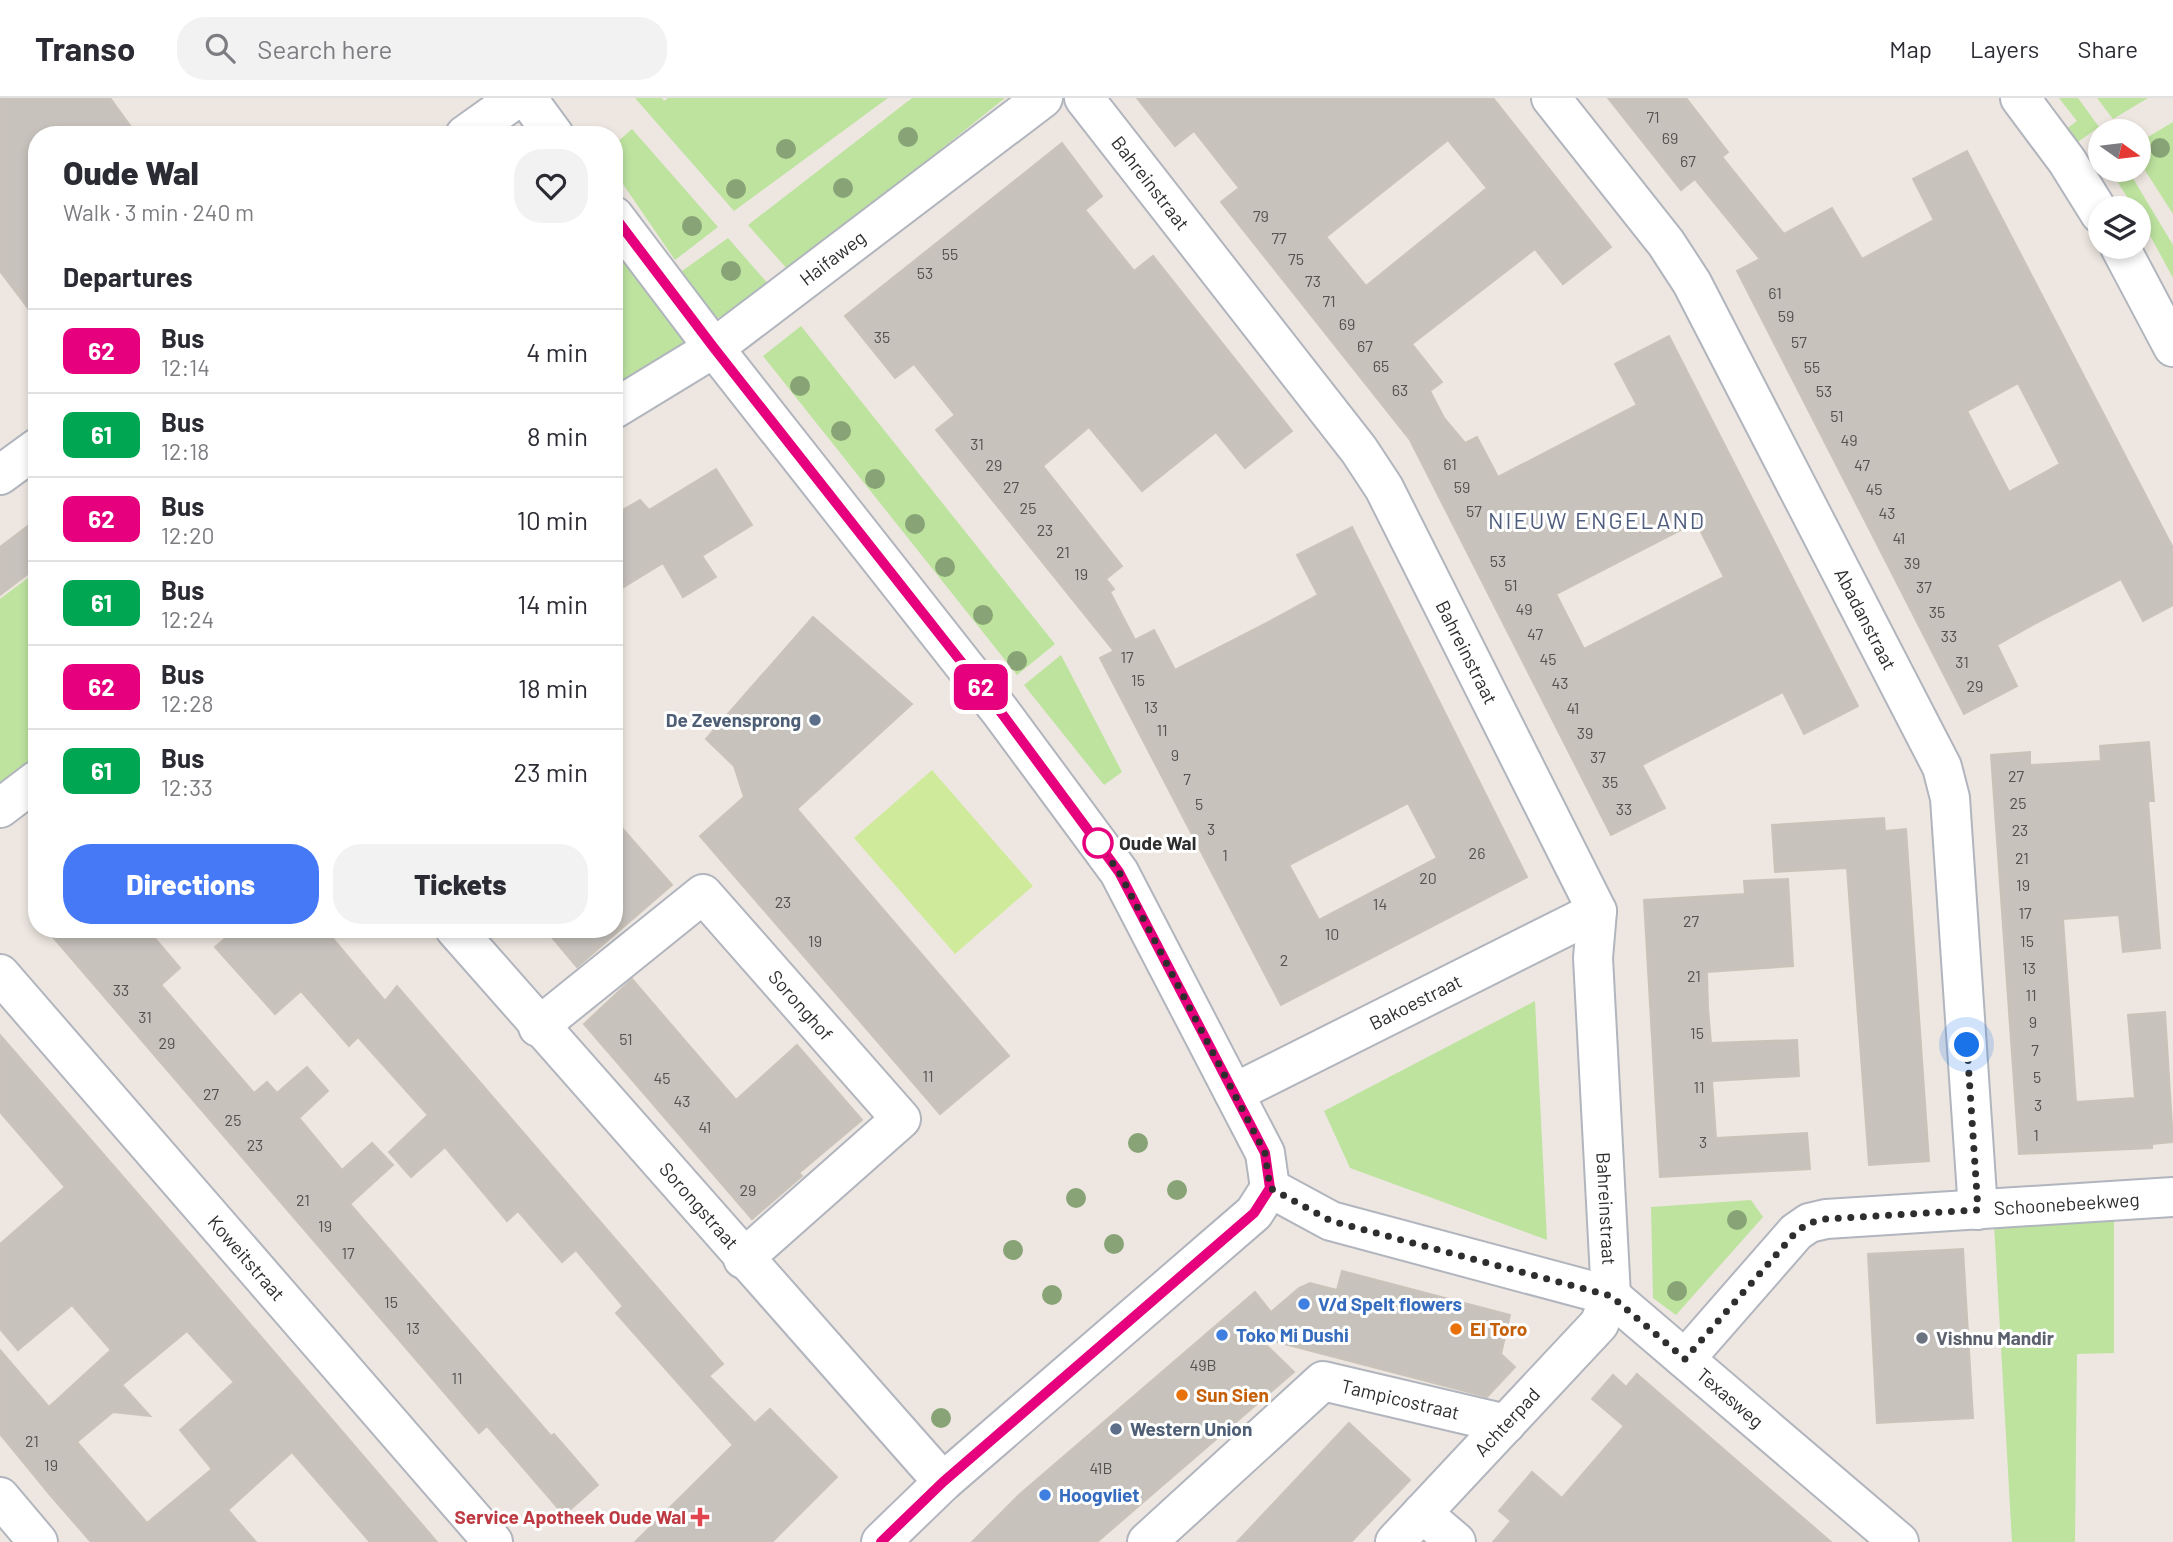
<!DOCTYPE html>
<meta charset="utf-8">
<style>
:root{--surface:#fff;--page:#f2f2f3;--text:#2b2b33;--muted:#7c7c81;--line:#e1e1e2;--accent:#4679f6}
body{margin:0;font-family:Barlow,sans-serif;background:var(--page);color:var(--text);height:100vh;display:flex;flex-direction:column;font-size:26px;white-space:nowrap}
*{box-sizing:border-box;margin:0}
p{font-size:23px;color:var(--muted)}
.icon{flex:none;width:38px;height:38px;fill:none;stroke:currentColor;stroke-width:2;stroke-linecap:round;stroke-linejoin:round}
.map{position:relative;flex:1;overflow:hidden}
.sheet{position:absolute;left:28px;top:28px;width:595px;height:812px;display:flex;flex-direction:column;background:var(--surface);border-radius:28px;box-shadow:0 4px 10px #0003}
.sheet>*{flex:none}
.badge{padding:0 14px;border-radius:10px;font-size:24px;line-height:46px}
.needle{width:46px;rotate:104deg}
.controls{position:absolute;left:2088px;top:21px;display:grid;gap:14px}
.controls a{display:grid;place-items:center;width:63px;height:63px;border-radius:50%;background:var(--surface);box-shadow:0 4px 10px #0003;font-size:35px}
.you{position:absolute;width:35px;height:35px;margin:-18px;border:5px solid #fff;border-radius:50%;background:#1a73e8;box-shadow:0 0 0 10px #1a73e833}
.map>.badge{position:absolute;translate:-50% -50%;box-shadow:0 0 0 4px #fff}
h2{padding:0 35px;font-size:26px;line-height:63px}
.round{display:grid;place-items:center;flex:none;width:74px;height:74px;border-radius:28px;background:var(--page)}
.headline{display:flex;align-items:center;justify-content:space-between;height:119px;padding:0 35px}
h1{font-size:33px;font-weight:800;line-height:52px}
.cta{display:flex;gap:14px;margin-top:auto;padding:14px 35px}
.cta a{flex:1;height:80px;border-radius:28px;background:var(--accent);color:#fff;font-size:28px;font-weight:800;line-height:80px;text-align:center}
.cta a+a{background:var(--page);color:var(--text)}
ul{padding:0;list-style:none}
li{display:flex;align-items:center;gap:21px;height:84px;padding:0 35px;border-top:2px solid var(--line)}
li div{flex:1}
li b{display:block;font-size:26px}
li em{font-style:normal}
li .badge{min-width:77px;font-weight:700;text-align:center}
header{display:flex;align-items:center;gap:42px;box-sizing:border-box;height:98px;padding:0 35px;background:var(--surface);border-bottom:2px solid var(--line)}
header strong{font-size:33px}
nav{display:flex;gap:38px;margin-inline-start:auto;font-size:24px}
.search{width:490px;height:63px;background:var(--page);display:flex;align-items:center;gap:18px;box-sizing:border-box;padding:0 24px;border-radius:28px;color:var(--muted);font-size:26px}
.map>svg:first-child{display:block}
.green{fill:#bde39f}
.pitch{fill:#d0ea9c}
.building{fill:#c7c2bc;stroke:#cac3ba;stroke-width:2;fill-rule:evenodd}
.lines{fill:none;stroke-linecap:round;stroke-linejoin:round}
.minor-casing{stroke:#b1b5bd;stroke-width:42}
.minor{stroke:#fff;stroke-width:38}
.tree{fill:#88a375}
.line-casing{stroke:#fff;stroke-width:16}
.line{stroke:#e6007e;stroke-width:10}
.walk{stroke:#2e2e2e;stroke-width:7;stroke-dasharray:0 12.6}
.service-dot{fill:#5c6f8a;stroke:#fff;stroke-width:2.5}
.stop-dot{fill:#fff;stroke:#e6007e;stroke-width:3.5}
.shop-dot{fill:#3f7fe0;stroke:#fff;stroke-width:2.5}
.food-dot{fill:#e8710a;stroke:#fff;stroke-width:2.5}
.worship-dot{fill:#6b7280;stroke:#fff;stroke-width:2.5}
.health-dot{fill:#e0444e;stroke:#fff;stroke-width:2.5}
.labels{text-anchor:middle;stroke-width:6;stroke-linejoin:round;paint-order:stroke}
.number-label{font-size:16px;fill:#545352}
.street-label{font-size:19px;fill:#2e2e2e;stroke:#fff}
.service-label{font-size:19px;font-weight:bold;fill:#4e5e75;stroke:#fff;text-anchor:end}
.stop-label{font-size:19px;font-weight:bold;fill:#2e2e2e;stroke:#fff;text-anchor:start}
.shop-label{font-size:19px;font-weight:bold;fill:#366cbe;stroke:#fff;text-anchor:start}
.food-label{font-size:19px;font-weight:bold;fill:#c56008;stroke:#fff;text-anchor:start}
.worship-label{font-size:19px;font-weight:bold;fill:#5b616d;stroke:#fff;text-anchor:start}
.health-label{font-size:19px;font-weight:bold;fill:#be3a42;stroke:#fff;text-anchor:end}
.quarter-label{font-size:23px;letter-spacing:2px;fill:#4e5c7e;stroke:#fff}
</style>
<header>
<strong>Transo</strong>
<div class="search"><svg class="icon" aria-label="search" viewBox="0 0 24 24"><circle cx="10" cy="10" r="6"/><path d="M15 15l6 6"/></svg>Search here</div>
<nav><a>Map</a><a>Layers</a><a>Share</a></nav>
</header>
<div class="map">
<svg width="2173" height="1444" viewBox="0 0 2173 1444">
<rect width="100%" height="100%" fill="#eee7e1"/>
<g class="green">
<polygon points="635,0 662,0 664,3 668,0 888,0 734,113"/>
<polygon points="912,0 1005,0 789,173 748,127"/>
<polygon points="2059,0 2078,0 2099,29 2075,46 2065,32 2077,23"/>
<polygon points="2097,0 2148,0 2113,21"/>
<polygon points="2173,24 2173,116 2139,63 2138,45"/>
<polygon points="632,31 718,129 675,162 614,73 614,47"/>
<polygon points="2110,72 2128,72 2173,147 2173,180 2139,117 2138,110 2134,110"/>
<polygon points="728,140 770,188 733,217 716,220 682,173"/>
<polygon points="614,150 689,250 614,302"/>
<polygon points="801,228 1055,546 1017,577 763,258"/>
<polygon points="37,473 37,663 0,691 0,501"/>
<polygon points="1061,557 1122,674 1104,687 1024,587"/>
<polygon points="1535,903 1547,1142 1350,1070 1324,1013"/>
<polygon points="1751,1102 1763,1119 1676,1217 1653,1200 1651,1109"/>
<polygon points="2114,1121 2114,1255 2077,1256 2075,1444 2012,1444 1994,1126"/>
</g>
<polygon class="pitch" points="932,672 1033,788 955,856 854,740"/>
<g class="building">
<polygon points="0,0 110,0 137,37 37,37 37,222 0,173"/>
<path d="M 1137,0 L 1493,0 L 1611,149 L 1563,186 L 1535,151 L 1412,246 L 1442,284 L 1430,293 L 1444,320 L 1465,345 L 1477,339 L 1498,379 L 1637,307 L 1615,266 L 1669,238 L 1858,608 L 1804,636 L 1783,594 L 1642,667 L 1665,710 L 1611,737 L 1410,342 L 1221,104 L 1239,90 L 1194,33 L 1175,48 ZM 1448,42 L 1487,90 L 1366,188 L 1326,139 ZM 1696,424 L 1724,479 L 1584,551 L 1556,496 Z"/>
<path d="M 1608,0 L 1686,0 L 1728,54 L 1722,59 L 1784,136 L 1832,110 L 1862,161 L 1934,122 L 1913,81 L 1967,53 L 2173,450 L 2173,507 L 2143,523 L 2121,481 L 2036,525 L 1997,547 L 2017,588 L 1964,616 L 1737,173 L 1760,161 L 1695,81 L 1681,92 ZM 2018,285 L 2060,366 L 2009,394 L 1967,313 Z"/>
<path d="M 1062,45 L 1102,98 L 1085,112 L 1134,173 L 1153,158 L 1292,333 L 1245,370 L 1216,334 L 1142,393 L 1089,329 L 1043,368 L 1122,468 L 1106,481 L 1114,491 L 1110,494 L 1135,542 L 1154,532 L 1175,572 L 1261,528 L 1318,497 L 1297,457 L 1352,429 L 1527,779 L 1281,907 L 1100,560 L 1114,553 L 936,332 L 955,317 L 914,266 L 895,280 L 845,218 ZM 1408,705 L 1437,760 L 1319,822 L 1289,767 Z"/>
<polygon points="716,371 752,427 702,458 716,479 683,499 663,465 614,495 614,417 640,402 649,412"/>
<polygon points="37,421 37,469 0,497 0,449"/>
<polygon points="813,519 912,606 797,711 1009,958 940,1016 700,738 744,699 734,668 706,641"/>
<polygon points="2149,644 2154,703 2148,703 2160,850 2123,854 2119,817 2063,821 2076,1004 2135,1000 2128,917 2165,914 2173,1044 2152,1046 2152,1050 2019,1056 1991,657 2030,654 2030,667 2101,663 2100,648"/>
<polygon points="1884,720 1885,733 1906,731 1929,1063 1869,1067 1847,770 1775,774 1772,727"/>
<polygon points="614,721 672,787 577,869 545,831 614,831"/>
<polygon points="1788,781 1793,868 1707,874 1708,910 1711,945 1797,942 1799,978 1712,983 1716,1040 1807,1035 1810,1071 1660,1079 1644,802 1745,796 1744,783"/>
<polygon points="46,831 147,831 180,870 161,887 254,995 267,984 277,995 307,969 328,993 299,1020 342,1072 372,1045 393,1067 350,1106 551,1338 554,1336 598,1387 564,1417 487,1328 479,1335"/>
<polygon points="236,831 325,831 385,903 397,888 723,1266 709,1278 755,1325 770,1311 837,1379 772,1444 635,1444 733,1347 616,1215 623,1208 576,1152 562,1164 518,1113 507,1123 445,1049 411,1079 389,1054 428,1017 358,939 349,948 301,893 275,916 215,849"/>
<polygon points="632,881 736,1002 797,947 862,1022 799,1075 802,1078 752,1121 584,926"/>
<path d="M 0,937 L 196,1163 L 437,1444 L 370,1444 L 292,1354 L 228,1412 L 256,1444 L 91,1444 L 51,1398 L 0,1336 L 0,1252 L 49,1309 L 111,1252 L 72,1207 L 18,1252 L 0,1231 L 0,1146 L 65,1089 L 0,1014 ZM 187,1233 L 234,1284 L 180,1332 L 212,1371 L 147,1425 L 77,1344 L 113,1314 L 150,1318 L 122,1287 Z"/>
<polygon points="1963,1151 1973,1320 1877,1325 1868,1156"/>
<polygon points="1342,1173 1510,1217 1501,1256 1515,1269 1487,1299 1258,1239 1294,1274 1097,1444 972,1444 1020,1396 1255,1194 1271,1214 1299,1190 1310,1185 1337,1192"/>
<polygon points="1637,1276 1743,1368 1831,1444 1493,1444 1511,1423 1499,1413 1532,1374 1562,1400 1624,1328 1592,1301 1613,1277 1626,1289"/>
<polygon points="1349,1325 1410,1382 1351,1444 1237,1444"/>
</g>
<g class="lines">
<g class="minor-casing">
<g id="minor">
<polyline points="527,0 554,37"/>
<path id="s1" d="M 1084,0 L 1359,352 L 1384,390 L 1597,813 L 1593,860 L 1611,1198 L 1599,1226 L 1395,1444"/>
<path id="s2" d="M 1551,0 L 1666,145 L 1692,185 L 1942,669 L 1950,700 L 1978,1112"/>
<polyline points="2020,0 2067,63 2100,116"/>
<polyline points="465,37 517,0"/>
<polyline points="614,118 714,250 1000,613 1119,774 1265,1055 1270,1090"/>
<polyline points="2120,149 2173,249"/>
<path id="s3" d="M 614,311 L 714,250 L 1043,0"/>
<polyline points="0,377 37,350"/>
<polyline points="0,710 37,682"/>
<path id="s4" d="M 455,831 L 943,1384"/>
<path id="s5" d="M 0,876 L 493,1444"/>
<path id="s6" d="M 538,929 L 703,796 L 901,1021 L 743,1161"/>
<path id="s7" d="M 1234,995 L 1597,813"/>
<path id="s8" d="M 1270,1090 L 1331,1123 L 1611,1198 L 1899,1444"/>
<path id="s9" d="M 1685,1261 L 1796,1134 L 1809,1125 L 1826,1121 L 2173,1099"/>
<polyline points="0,1399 38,1444"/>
<polyline points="1422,1415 1456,1444"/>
<polyline points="881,1444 943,1384 1254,1115 1270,1090"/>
<path id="s10" d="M 1147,1444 L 1323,1283 L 1506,1326"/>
</g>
</g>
<use href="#minor" class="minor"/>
</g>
<g class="tree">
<circle cx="908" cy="39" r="10"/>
<circle cx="2160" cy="50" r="10"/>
<circle cx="786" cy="51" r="10"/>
<circle cx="843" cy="90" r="10"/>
<circle cx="736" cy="91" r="10"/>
<circle cx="692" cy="128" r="10"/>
<circle cx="731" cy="173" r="10"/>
<circle cx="800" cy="288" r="10"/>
<circle cx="841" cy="333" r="10"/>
<circle cx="875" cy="381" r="10"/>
<circle cx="915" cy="426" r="10"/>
<circle cx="945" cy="469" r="10"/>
<circle cx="983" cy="517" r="10"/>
<circle cx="1017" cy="563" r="10"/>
<circle cx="1138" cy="1045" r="10"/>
<circle cx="1177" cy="1092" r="10"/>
<circle cx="1076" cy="1100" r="10"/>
<circle cx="1737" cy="1122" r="10"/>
<circle cx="1114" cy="1146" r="10"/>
<circle cx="1013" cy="1152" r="10"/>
<circle cx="1677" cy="1193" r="10"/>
<circle cx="1052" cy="1197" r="10"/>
<circle cx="941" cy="1320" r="10"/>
</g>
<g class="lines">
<g class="line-casing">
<polyline id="line" points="614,118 714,250 1000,613 1119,774 1265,1055 1270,1090 1254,1115 943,1384 881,1444"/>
</g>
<use href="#line" class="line"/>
<polyline class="walk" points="1098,745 1119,774 1265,1055 1270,1090 1331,1123 1611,1198 1685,1261 1796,1134 1809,1125 1826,1121 1978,1112 1967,947"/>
</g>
<g class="service-dot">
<circle cx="815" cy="622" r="7"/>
<circle cx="1116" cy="1331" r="7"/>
</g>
<circle class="stop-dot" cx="1098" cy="745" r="14"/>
<g class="shop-dot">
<circle cx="1304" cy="1206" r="7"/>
<circle cx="1222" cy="1237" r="7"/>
<circle cx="1045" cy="1397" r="7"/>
</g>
<g class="food-dot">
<circle cx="1456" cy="1231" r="7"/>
<circle cx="1182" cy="1297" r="7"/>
</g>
<circle class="worship-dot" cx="1922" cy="1240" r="7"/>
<path class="health-dot" d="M696.5 1408.5h7v7h7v7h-7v7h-7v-7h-7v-7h7z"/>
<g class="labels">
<g class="number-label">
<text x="1653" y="25">71</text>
<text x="1670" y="46">69</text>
<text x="1688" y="69">67</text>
<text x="1261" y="124">79</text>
<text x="1279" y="146">77</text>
<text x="950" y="162">55</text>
<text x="1296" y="167">75</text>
<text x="925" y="181">53</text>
<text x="1313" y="189">73</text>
<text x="1775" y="201">61</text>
<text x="1329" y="209">71</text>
<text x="1786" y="224">59</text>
<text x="1347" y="232">69</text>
<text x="882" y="245">35</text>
<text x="1799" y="250">57</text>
<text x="1365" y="254">67</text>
<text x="1381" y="274">65</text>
<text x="1812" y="275">55</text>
<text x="1400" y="298">63</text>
<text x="1824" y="299">53</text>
<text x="1837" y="324">51</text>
<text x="1849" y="348">49</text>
<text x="977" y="352">31</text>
<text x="1450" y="372">61</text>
<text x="994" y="373">29</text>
<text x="1862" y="373">47</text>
<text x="1011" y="395">27</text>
<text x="1462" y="395">59</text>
<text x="1874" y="397">45</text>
<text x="1028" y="416">25</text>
<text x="1474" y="419">57</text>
<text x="1887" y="421">43</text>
<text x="1045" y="438">23</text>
<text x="1899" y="446">41</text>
<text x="1063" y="460">21</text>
<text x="1498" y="469">53</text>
<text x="1912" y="471">39</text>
<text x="1081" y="482">19</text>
<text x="1511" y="493">51</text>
<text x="1924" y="495">37</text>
<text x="1524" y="517">49</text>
<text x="1937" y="520">35</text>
<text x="1535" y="542">47</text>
<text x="1949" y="544">33</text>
<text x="1127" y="565">17</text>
<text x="1548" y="567">45</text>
<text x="1962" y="570">31</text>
<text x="1138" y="588">15</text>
<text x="1560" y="591">43</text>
<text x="1975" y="594">29</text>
<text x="1151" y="615">13</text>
<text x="1573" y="616">41</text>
<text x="1162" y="638">11</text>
<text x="1585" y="641">39</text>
<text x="1175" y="663">9</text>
<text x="1598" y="665">37</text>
<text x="2016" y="684">27</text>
<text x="1187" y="687">7</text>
<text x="1610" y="690">35</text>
<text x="2018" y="711">25</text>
<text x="1199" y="712">5</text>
<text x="1624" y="717">33</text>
<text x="1211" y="737">3</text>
<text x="2020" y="738">23</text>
<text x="1477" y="761">26</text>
<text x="1225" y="763">1</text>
<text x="2022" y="766">21</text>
<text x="1428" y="786">20</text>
<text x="2023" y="793">19</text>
<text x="783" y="810">23</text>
<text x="1380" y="812">14</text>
<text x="2025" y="821">17</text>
<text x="1691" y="829">27</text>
<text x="1332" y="842">10</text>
<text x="815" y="849">19</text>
<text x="2027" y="849">15</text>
<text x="1284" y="868">2</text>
<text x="2029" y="876">13</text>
<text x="1694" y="884">21</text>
<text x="121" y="898">33</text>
<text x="2031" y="903">11</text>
<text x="145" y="925">31</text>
<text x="2033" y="930">9</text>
<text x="1697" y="941">15</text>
<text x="626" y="947">51</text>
<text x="167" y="951">29</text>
<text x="2035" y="958">7</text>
<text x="928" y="984">11</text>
<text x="2037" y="985">5</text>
<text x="662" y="986">45</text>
<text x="1699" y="995">11</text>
<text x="211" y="1002">27</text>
<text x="682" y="1009">43</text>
<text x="2038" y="1013">3</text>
<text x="233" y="1028">25</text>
<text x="705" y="1035">41</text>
<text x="2036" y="1043">1</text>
<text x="1703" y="1050">3</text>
<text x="255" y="1053">23</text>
<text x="748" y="1098">29</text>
<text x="303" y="1108">21</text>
<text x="325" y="1134">19</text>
<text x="348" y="1161">17</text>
<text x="391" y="1210">15</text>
<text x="413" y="1236">13</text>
<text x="1203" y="1273">49B</text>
<text x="457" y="1286">11</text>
<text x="32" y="1349">21</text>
<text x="51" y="1373">19</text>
<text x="1101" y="1376">41B</text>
</g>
<g class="street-label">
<text dy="7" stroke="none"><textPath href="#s1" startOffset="108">Bahreinstraat</textPath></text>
<text dy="7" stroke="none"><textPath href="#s3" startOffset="266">Haifaweg</textPath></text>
<text dy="7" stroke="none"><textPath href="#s2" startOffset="611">Abadanstraat</textPath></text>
<text dy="7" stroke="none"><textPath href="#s1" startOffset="676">Bahreinstraat</textPath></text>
<text dy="7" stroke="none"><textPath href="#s7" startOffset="203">Bakoestraat</textPath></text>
<text dy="7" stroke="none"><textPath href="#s6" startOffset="360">Soronghof</textPath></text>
<text dy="7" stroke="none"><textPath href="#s9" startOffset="443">Schoonebeekweg</textPath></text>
<text dy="7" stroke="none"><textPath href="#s4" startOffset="369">Sorongstraat</textPath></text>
<text dy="7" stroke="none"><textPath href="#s1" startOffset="1264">Bahreinstraat</textPath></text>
<text dy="7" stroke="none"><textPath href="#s5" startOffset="376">Koweitstraat</textPath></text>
<text dy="7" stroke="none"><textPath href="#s8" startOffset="516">Texasweg</textPath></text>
<text dy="7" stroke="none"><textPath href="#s10" startOffset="318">Tampicostraat</textPath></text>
<text transform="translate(1507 1324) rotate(-47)" y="7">Achterpad</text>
</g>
<g class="service-label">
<text x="801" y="629">De Zevensprong</text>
<text x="1130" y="1338" text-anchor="start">Western Union</text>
</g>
<g class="stop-label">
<text x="1119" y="752">Oude Wal</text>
</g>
<g class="shop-label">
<text x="1318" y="1213">V/d Spelt flowers</text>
<text x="1236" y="1244">Toko Mi Dushi</text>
<text x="1059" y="1404">Hoogvliet</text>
</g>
<g class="food-label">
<text x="1470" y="1238">El Toro</text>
<text x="1196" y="1304">Sun Sien</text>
</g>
<g class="worship-label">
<text x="1936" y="1247">Vishnu Mandir</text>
</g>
<g class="health-label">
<text x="686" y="1426">Service Apotheek Oude Wal</text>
</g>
<g class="quarter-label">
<text x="1597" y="431">NIEUW ENGELAND</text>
</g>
</g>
</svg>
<div class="controls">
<a><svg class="needle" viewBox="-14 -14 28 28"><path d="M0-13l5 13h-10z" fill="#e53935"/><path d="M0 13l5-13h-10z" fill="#7c7c81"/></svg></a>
<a><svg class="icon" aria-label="layers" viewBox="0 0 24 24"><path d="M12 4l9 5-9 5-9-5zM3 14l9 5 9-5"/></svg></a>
</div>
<div class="you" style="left:1967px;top:947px"></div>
<b class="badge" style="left:981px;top:589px;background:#e6007e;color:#fff">62</b>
<section class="sheet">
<div class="headline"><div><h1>Oude Wal</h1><p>Walk · 3 min · 240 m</p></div><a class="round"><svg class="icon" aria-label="heart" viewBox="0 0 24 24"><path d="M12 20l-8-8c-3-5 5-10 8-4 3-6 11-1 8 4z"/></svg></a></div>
<h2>Departures</h2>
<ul>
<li><span class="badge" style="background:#e6007e;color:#fff">62</span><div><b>Bus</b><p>12:14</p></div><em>4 min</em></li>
<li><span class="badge" style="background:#00a651;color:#fff">61</span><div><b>Bus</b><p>12:18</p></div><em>8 min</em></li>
<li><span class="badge" style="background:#e6007e;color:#fff">62</span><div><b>Bus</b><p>12:20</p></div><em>10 min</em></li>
<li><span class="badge" style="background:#00a651;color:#fff">61</span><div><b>Bus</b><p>12:24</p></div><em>14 min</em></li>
<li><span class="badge" style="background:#e6007e;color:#fff">62</span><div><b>Bus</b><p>12:28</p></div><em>18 min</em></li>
<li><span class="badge" style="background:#00a651;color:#fff">61</span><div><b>Bus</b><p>12:33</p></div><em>23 min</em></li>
</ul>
<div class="cta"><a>Directions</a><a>Tickets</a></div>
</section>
</div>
